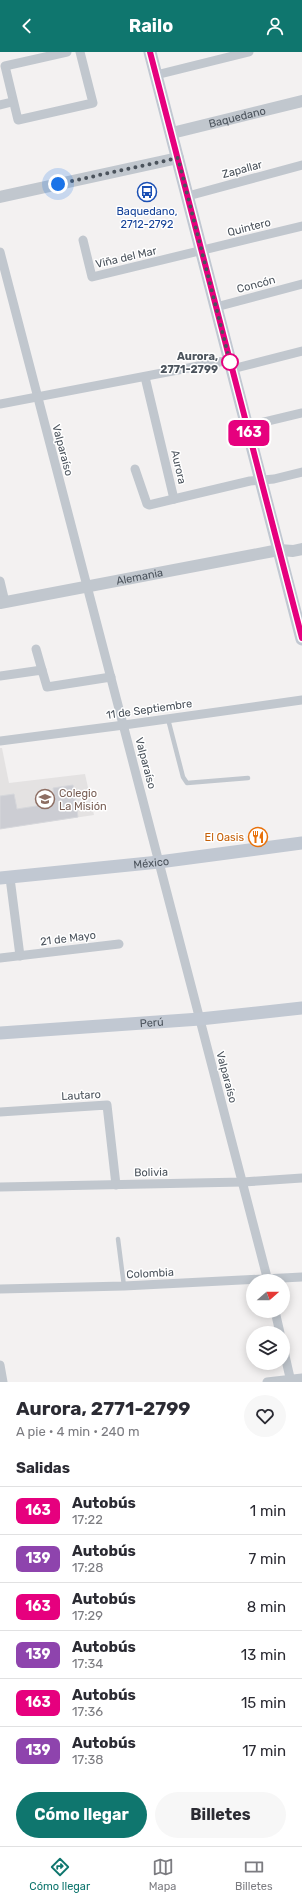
<!DOCTYPE html>
<html lang="es">
<meta charset="utf-8">
<style>
:root{--surface:#fff;--page:#f7f7f7;--text:#2b2b33;--muted:#7c7c81;--line:#e1e1e2;--accent:#0f766e}
body{margin:0;font-family:Rubik,sans-serif;background:var(--page);color:var(--text);height:100vh;display:flex;flex-direction:column;font-size:15px;white-space:nowrap}
*{box-sizing:border-box;margin:0}
p{font-size:13px;color:var(--muted)}
.icon{flex:none;width:22px;height:22px;fill:none;stroke:currentColor;stroke-width:2;stroke-linecap:round;stroke-linejoin:round}
.map{position:relative;height:1330px;overflow:hidden}
.drawer{display:flex;flex-direction:column;background:var(--surface);flex:1}
.drawer>*{flex:none}
.badge{padding:0 8px;border-radius:6px;font-size:14px;line-height:26px}
.needle{width:26px;rotate:70deg}
.buttons{position:absolute;left:246px;top:1222px;display:grid;gap:8px}
.buttons a{display:grid;place-items:center;width:44px;height:44px;border-radius:50%;background:var(--surface);box-shadow:0 2px 10px #0003;font-size:20px}
.you{position:absolute;width:20px;height:20px;margin:-10px;border:3px solid #fff;border-radius:50%;background:#1a73e8;box-shadow:0 0 0 6px #1a73e833}
.map>.badge{position:absolute;translate:-50% -50%;box-shadow:0 0 0 2px #fff}
h2{padding:0 16px;font-size:15px;line-height:36px}
.round{display:grid;place-items:center;flex:none;width:42px;height:42px;border-radius:21px;background:var(--page)}
.summary{display:flex;align-items:center;justify-content:space-between;height:68px;padding:0 16px}
h1{font-size:19px;font-weight:700;line-height:30px}
.primary-button{display:flex;gap:8px;margin-top:auto;padding:8px 16px}
.primary-button a{flex:1;height:46px;border-radius:24px;background:var(--accent);color:#fff;font-size:16px;font-weight:700;line-height:46px;text-align:center}
.primary-button a+a{background:var(--page);color:var(--text)}
ul{padding:0;list-style:none}
li{display:flex;align-items:center;gap:12px;height:48px;padding:0 16px;border-top:1px solid var(--line)}
li div{flex:1}
li b{display:block;font-size:15px}
li em{font-style:normal}
li .badge{min-width:44px;font-weight:700;text-align:center}
header{display:flex;justify-content:space-between;align-items:center;height:52px;padding:0 16px;background:var(--accent);color:#fff;font-size:18px;font-weight:700}
.dock{display:flex;justify-content:space-around;align-items:center;height:56px;border-top:1px solid var(--line);background:var(--surface);font-size:11px;color:var(--muted)}
.dock a{display:grid;justify-items:center;gap:2px}
.dock .selected{color:var(--accent)}
.map>svg:first-child{display:block}
.education{fill:#e4e2e2}
.building{fill:#cccdd3;stroke:#d6d7db}
.lines{fill:none;stroke-linecap:round;stroke-linejoin:round}
.service{stroke:#c1c7ce;stroke-width:4.5}
.minor{stroke:#c1c7ce;stroke-width:9}
.tertiary{stroke:#c1c7ce;stroke-width:12}
.secondary{stroke:#c1c8d2;stroke-width:13}
.line-casing{stroke:#fff;stroke-width:9}
.line{stroke:#e6007e;stroke-width:6}
.walk{stroke:#4b535c;stroke-width:4;stroke-dasharray:0 7.2}
.stop-dot{fill:#fff;stroke:#e6007e;stroke-width:2}
.labels{text-anchor:middle;stroke-width:3;stroke-linejoin:round;paint-order:stroke}
.street-label{font-size:11px;fill:#4b535c;stroke:#fff}
.transit-label{font-size:11px;fill:#164399;stroke:#fff}
.stop-label{font-size:11px;font-weight:bold;fill:#4b535c;stroke:#fff;text-anchor:end}
.education-label{font-size:11px;fill:#785e54;stroke:#fff;text-anchor:start}
.food-label{font-size:11px;fill:#c56008;stroke:#fff;text-anchor:end}
</style>
<header><svg class="icon" aria-label="back" viewBox="0 0 24 24"><path d="M15 5l-7 7 7 7"/></svg>Railo<svg class="icon" aria-label="person" viewBox="0 0 24 24"><circle cx="12" cy="8" r="4"/><path d="M4 21q1-7 8-7t8 7"/></svg></header>
<div class="map">
<svg width="302" height="1330" viewBox="0 0 302 1330">
<rect width="100%" height="100%" fill="#f3f1f1"/>
<polygon class="education" points="0,696 2,696 9,731 85,722 94,763 0,777"/>
<polygon class="building" points="73,733 78,765 0,777 0,744 14,742 17,757 55,751 53,736"/>
<g class="lines">
<g class="service">
<polyline points="168,667 183,725 187,731 248,726"/>
<polyline points="118,1187 124,1234"/>
</g>
<g class="minor">
<polyline points="67,0 5,14 18,68 93,51 80,0"/>
<polyline points="156,23 249,0"/>
<polyline points="0,53 12,50"/>
<polyline points="188,144 302,113"/>
<polyline points="83,188 92,225 302,174"/>
<polyline points="0,200 268,1229"/>
<polyline points="216,255 302,232"/>
<polyline points="232,317 302,299"/>
<polyline points="145,325 174,447 250,429 274,427 302,420"/>
<polyline points="0,352 230,308"/>
<polyline points="247,374 302,361"/>
<polyline points="135,417 147,452 149,453 174,447"/>
<polyline points="0,529 5,550"/>
<polyline points="36,597 42,618"/>
<polyline points="0,624 42,618 47,635 111,625"/>
<polyline points="0,689 124,673 302,648"/>
<polyline points="10,826 20,904"/>
<polyline points="0,906 119,892"/>
<polyline points="0,1060 107,1053 116,1133"/>
<polyline points="0,1135 243,1130 302,1126"/>
<polyline points="0,1237 124,1234 302,1225"/>
<polyline points="275,1259 280,1281"/>
<polyline points="283,1295 291,1330"/>
<polyline points="0,1313 3,1330"/>
<polyline points="267,1330 302,1326"/>
</g>
<g class="tertiary">
<path id="s1" d="M 172,81 L 302,49"/>
<polyline points="0,145 178,106"/>
<path id="s2" d="M 0,551 L 279,498 L 293,499 L 302,497"/>
</g>
<g class="secondary">
<polyline points="150,0 302,587"/>
<path id="s3" d="M 0,826 L 159,810 L 302,791"/>
<path id="s4" d="M 0,981 L 200,967 L 302,956"/>
</g>
</g>
<g class="lines">
<g class="line-casing">
<polyline id="line" points="150,0 302,586"/>
</g>
<use href="#line" class="line"/>
<polyline class="walk" points="58,132 178,106 230,310"/>
</g>
<defs>
<g id="bus-ring" transform="scale(1)"><circle r="9.5" fill="#fff" stroke="#1a4fb4" stroke-width="1.5"/><path d="M-5-6H5V4H4V6H2V4H-2V6H-4V4H-5ZM-3.5-4V0h7V-4ZM-3.5 1.2v1.5H-2V1.2ZM2 1.2v1.5H3.5V1.2Z" fill="#1a4fb4"/></g>
<g id="school-ring" transform="scale(1)"><circle r="9.5" fill="#fff" stroke="#8d6e63" stroke-width="1.5"/><path d="M0-5L7-2L0 1L-7-2ZM-4 1L0 2.5L4 1V4Q0 6-4 4Z" fill="#8d6e63"/></g>
<g id="restaurant-ring" transform="scale(1)"><circle r="9.5" fill="#fff" stroke="#e8710a" stroke-width="1.5"/><path d="M-5-6h1v4h1v-4h1v4h1v-4h1v5L-1.5 .5V6h-2V.5L-5-1ZM5-6V6H3V1.5H1.5Q1.5-4 5-6Z" fill="#e8710a"/></g>
</defs>
<g fill-rule="evenodd">
<use href="#bus-ring" x="147" y="140"/>
<use href="#school-ring" x="45" y="747"/>
<use href="#restaurant-ring" x="258" y="785"/>
</g>
<circle class="stop-dot" cx="230" cy="310" r="8"/>
<g class="labels">
<g class="street-label">
<text dy="4" stroke="none"><textPath href="#s1" startOffset="67">Baquedano</textPath></text>
<text transform="translate(242 117) rotate(-15)" y="4">Zapallar</text>
<text transform="translate(249 175) rotate(-14)" y="4">Quintero</text>
<text transform="translate(126 205) rotate(-13)" y="4">Viña del Mar</text>
<text transform="translate(256 232) rotate(-15)" y="4">Concón</text>
<text transform="translate(63 398) rotate(75)" y="4">Valparaíso</text>
<text transform="translate(179 415) rotate(77)" y="4">Aurora</text>
<text dy="4" stroke="none"><textPath href="#s2" startOffset="142">Alemania</textPath></text>
<text transform="translate(149 657) rotate(-8)" y="4">11 de Septiembre</text>
<text transform="translate(146 711) rotate(75)" y="4">Valparaíso</text>
<text dy="4" stroke="none"><textPath href="#s3" startOffset="152">México</textPath></text>
<text transform="translate(68 886) rotate(-7)" y="4">21 de Mayo</text>
<text dy="4" stroke="none"><textPath href="#s4" startOffset="152">Perú</textPath></text>
<text transform="translate(227 1025) rotate(75)" y="4">Valparaíso</text>
<text transform="translate(81 1043) rotate(-3)" y="4">Lautaro</text>
<text transform="translate(151 1120) rotate(-1)" y="4">Bolivia</text>
<text transform="translate(150 1221) rotate(-3)" y="4">Colombia</text>
</g>
<g class="transit-label">
<text x="147" y="163">Baquedano,<tspan x="147" dy="13">2712-2792</tspan></text>
</g>
<g class="stop-label">
<text x="218" y="308">Aurora,<tspan x="218" dy="13">2771-2799</tspan></text>
</g>
<g class="education-label">
<text x="59" y="745">Colegio<tspan x="59" dy="13">La Misión</tspan></text>
</g>
<g class="food-label">
<text x="244" y="789">El Oasis</text>
</g>
</g>
</svg>
<div class="buttons">
<a><svg class="needle" viewBox="-14 -14 28 28"><path d="M0-13l5 13h-10z" fill="#e53935"/><path d="M0 13l5-13h-10z" fill="#7c7c81"/></svg></a>
<a><svg class="icon" aria-label="layers" viewBox="0 0 24 24"><path d="M12 4l9 5-9 5-9-5zM3 14l9 5 9-5"/></svg></a>
</div>
<div class="you" style="left:58px;top:132px"></div>
<b class="badge" style="left:249px;top:381px;background:#e6007e;color:#fff">163</b>
</div>
<section class="drawer">
<div class="summary"><div><h1>Aurora, 2771-2799</h1><p>A pie · 4 min · 240 m</p></div><a class="round"><svg class="icon" aria-label="heart" viewBox="0 0 24 24"><path d="M12 20l-8-8c-3-5 5-10 8-4 3-6 11-1 8 4z"/></svg></a></div>
<h2>Salidas</h2>
<ul>
<li><span class="badge" style="background:#e6007e;color:#fff">163</span><div><b>Autobús</b><p>17:22</p></div><em>1 min</em></li>
<li><span class="badge" style="background:#8e44ad;color:#fff">139</span><div><b>Autobús</b><p>17:28</p></div><em>7 min</em></li>
<li><span class="badge" style="background:#e6007e;color:#fff">163</span><div><b>Autobús</b><p>17:29</p></div><em>8 min</em></li>
<li><span class="badge" style="background:#8e44ad;color:#fff">139</span><div><b>Autobús</b><p>17:34</p></div><em>13 min</em></li>
<li><span class="badge" style="background:#e6007e;color:#fff">163</span><div><b>Autobús</b><p>17:36</p></div><em>15 min</em></li>
<li><span class="badge" style="background:#8e44ad;color:#fff">139</span><div><b>Autobús</b><p>17:38</p></div><em>17 min</em></li>
</ul>
<div class="primary-button"><a>Cómo llegar</a><a>Billetes</a></div>
</section>
<nav class="dock">
<a class="selected"><svg class="icon" aria-label="directions" viewBox="0 0 24 24"><path d="M12 3l9 9-9 9-9-9zM9 14v-3h6M13 9l2 2-2 2"/></svg>Cómo llegar</a>
<a><svg class="icon" aria-label="map" viewBox="0 0 24 24"><path d="M3 6l6-2 6 2 6-2v14l-6 2-6-2-6 2zM9 4v14M15 6v14"/></svg>Mapa</a>
<a><svg class="icon" aria-label="tickets" viewBox="0 0 24 24"><path d="M3 7h18v10H3zM15 7v10"/></svg>Billetes</a>
</nav>
